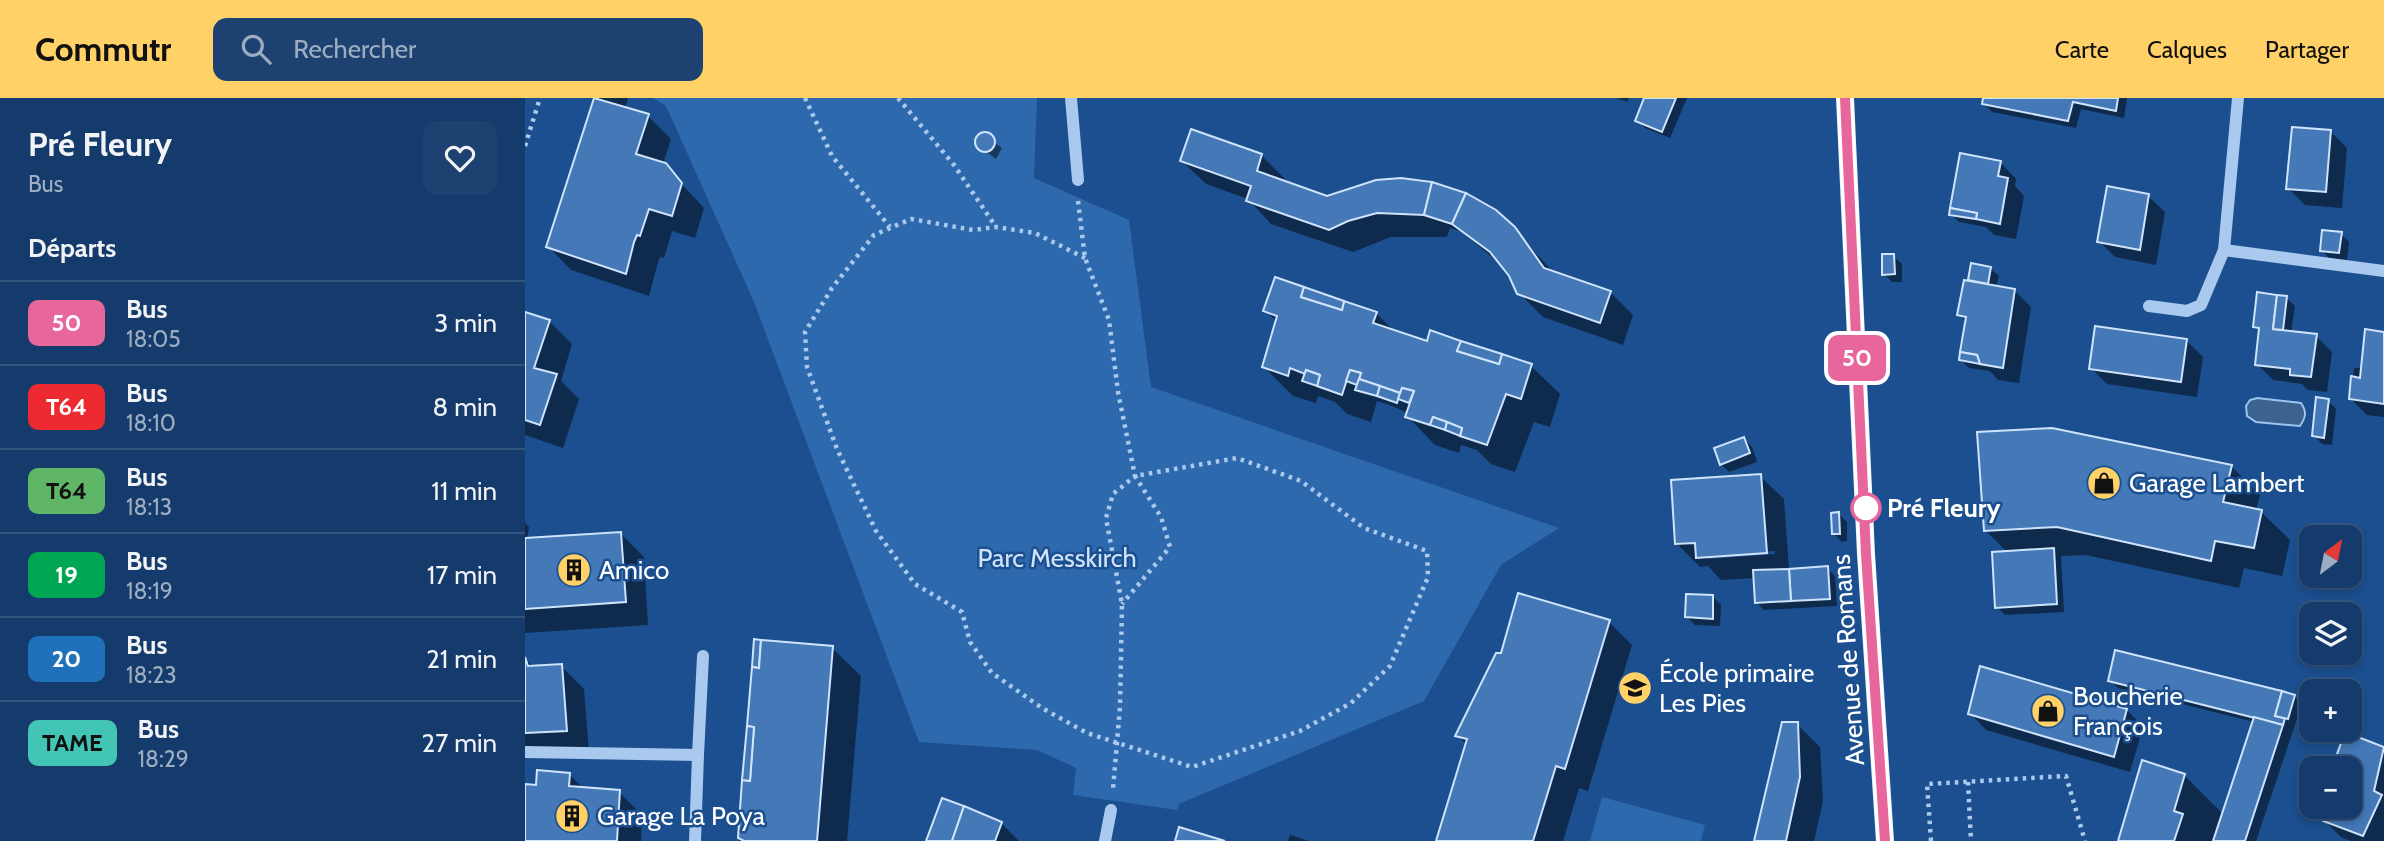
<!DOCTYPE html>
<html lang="fr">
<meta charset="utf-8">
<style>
:root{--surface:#143b6b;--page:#1d4271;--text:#f1f3f6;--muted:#9dadc1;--line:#33557e;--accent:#ffd166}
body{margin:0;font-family:Cabin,sans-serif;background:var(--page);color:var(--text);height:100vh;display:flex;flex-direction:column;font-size:26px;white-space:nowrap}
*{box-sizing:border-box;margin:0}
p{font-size:23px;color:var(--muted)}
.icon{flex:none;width:38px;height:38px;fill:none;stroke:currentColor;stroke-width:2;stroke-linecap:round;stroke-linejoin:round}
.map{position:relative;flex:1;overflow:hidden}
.sheet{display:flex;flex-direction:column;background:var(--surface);width:525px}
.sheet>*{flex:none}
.badge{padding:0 14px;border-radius:10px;font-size:24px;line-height:46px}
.needle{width:46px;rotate:32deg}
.buttons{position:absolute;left:1774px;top:427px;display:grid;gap:14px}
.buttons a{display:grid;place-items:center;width:63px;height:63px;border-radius:14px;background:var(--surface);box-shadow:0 4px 10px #0003,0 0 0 2px var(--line);font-size:35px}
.map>.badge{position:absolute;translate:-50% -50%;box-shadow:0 0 0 4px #fff}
h2{padding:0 28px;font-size:26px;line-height:63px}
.round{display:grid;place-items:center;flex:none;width:74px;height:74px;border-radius:14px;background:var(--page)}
.headline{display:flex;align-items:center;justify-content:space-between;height:119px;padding:0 28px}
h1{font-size:33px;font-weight:700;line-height:52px}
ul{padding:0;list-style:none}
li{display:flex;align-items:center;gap:21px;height:84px;padding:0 28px;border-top:2px solid var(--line)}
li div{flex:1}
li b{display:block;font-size:26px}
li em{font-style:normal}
li .badge{min-width:77px;font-weight:700;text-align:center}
header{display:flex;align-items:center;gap:42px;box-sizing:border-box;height:98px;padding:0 35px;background:var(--accent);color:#111}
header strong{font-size:33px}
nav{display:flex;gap:38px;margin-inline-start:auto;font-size:24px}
.search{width:490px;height:63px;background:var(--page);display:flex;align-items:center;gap:18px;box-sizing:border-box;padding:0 24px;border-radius:14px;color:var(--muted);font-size:26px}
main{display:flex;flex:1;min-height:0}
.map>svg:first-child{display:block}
.green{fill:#2e69ad}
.water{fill:#3c6290;stroke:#9cc4f0;stroke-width:2}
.shadow{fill:#0007;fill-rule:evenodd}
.building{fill:#4478b7;stroke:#cfe3fa;stroke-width:2}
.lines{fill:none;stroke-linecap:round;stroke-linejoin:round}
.path{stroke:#a9c9ee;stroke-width:4.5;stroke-dasharray:3.5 5;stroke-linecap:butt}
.minor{stroke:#a9c9ee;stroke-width:12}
.major{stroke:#f0f6ff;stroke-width:18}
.line-casing{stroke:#fff;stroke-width:16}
.line{stroke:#e7679c;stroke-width:10}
.stop-dot{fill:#fff;stroke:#e7679c;stroke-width:3.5}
.labels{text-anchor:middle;stroke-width:5;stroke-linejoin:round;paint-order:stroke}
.poi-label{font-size:26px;fill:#fff;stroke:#1b4f8f;text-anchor:start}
.stop-label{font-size:26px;font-weight:bold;fill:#fff;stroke:#1b4f8f;text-anchor:start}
.park-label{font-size:26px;fill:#cfe3fa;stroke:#1b4f8f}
.street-label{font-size:26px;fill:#fff;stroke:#1b4f8f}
</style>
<header>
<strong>Commutr</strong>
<div class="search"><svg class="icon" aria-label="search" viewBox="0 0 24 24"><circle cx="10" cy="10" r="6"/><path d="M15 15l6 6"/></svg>Rechercher</div>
<nav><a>Carte</a><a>Calques</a><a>Partager</a></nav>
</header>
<main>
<section class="sheet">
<div class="headline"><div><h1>Pré Fleury</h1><p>Bus</p></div><a class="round"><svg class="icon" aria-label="heart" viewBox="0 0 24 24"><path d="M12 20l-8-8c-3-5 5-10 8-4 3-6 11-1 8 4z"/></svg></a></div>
<h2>Départs</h2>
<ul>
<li><span class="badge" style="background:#e7679c;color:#fff">50</span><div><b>Bus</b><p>18:05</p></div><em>3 min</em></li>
<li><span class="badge" style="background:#ec2a2f;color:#fff">T64</span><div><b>Bus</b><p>18:10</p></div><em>8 min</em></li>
<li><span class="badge" style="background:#60b667;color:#111">T64</span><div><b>Bus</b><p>18:13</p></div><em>11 min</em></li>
<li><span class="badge" style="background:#00a651;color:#fff">19</span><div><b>Bus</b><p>18:19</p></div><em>17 min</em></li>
<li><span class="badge" style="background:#1f72b9;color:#fff">20</span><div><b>Bus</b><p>18:23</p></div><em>21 min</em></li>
<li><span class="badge" style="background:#43c5b5;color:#111">TAME</span><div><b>Bus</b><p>18:29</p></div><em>27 min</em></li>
</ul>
</section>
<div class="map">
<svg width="1859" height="743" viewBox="0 0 1859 743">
<rect width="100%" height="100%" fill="#1b4f8f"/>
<g class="green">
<polygon points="128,0 512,0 509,80 604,122 626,289 1034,430 976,467 899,603 654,706 652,712 548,697 551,670 512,652 394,644 229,204 141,8"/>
<polygon points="1077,699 1180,727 1176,743 1065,743"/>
</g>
<path class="water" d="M 1732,300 L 1776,305 C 1782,314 1781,319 1775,328 L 1731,324 L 1722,318 L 1721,308 L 1725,302 Z"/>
<g class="shadow">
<polygon points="71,0 103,0 100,10 123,18 146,41 138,66 179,110 170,140 147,133 139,160 135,159 132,168 124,198 46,172 23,148"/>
<polygon points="1092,0 1104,0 1102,4"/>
<polygon points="1121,0 1162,0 1145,40 1120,30 1112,22"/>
<polygon points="1460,0 1602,0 1599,20 1556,11 1551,30 1467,14 1459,6"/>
<polygon points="1806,34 1822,50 1817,110 1780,107 1763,90"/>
<polygon points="457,35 477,50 471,61 451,46"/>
<polygon points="736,57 760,81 759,84 802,100 851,84 997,140 1029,175 1085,194 1108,217 1098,247 1018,219 994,195 978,168 937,134 925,130 922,139 866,139 828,154 746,126 723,101 681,86 657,63"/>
<polygon points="1475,64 1491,81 1490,88 1499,98 1491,141 1469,137 1461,129 1434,124 1426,116"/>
<polygon points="1623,98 1640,114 1631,167 1590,159 1574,143"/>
<polygon points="1816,136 1824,144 1822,162 1805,161 1797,153"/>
<polygon points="1368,158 1377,166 1377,184 1367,184 1359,176"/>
<polygon points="1465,170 1474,178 1471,189 1490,193 1506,209 1494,285 1473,282 1465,273 1444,270 1436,262 1442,225 1434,216 1448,185 1445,182"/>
<polygon points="1761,200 1770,208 1766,235 1791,238 1807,254 1802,294 1783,292 1777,286 1748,282 1732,266 1736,234 1730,228"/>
<polygon points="740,212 851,215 870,234 903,246 1006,268 1035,296 1025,329 1009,324 990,374 966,366 952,352 936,347 934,355 910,347 882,318 883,315 862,306 852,303 846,324 822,316 810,304 793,298 791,305 768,298 739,269 752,224"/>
<polygon points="0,216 24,223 47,246 36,283 54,301 38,350 0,337"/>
<polygon points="1859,235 1859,319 1842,317 1826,301 1829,270 1837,270"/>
<polygon points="1662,243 1678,259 1672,299 1582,286 1566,270"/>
<polygon points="1803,303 1811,311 1807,347 1797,346 1789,337"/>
<polygon points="1219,341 1227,349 1232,364 1204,374 1196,366"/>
<polygon points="1706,368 1735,397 1731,412 1736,414 1765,442 1757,478 1719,470 1714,490 1561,457 1536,458 1539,514 1480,517 1472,509 1483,455 1460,432"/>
<path d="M 1235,378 L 1259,401 L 1264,472 L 1302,470 L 1310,478 L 1312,508 L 1239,512 L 1231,504 L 1230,480 L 1196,482 L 1183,468 L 1175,469 L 1151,445 ZM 1250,453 L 1250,456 L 1183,461 L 1180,458 Z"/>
<polygon points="1314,416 1322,424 1322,443 1317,444 1309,436"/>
<polygon points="0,425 4,429 2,442 96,436 119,459 123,527 0,535"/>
<polygon points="1188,499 1196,507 1195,528 1170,527 1162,519"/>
<polygon points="1084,524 1107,547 1063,693 1054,690 1038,743 913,743 942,647 932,637"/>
<polygon points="307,550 336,578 322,743 214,743 229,571"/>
<polygon points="0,561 9,569 36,568 59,591 64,655 0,659"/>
<polygon points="1585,582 1769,598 1777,606 1731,743 1595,743 1659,677 1699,717 1729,624 1593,590"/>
<polygon points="1602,612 1618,629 1605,674 1461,632 1445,615"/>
<polygon points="1272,626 1295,649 1298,703 1289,743 1231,743"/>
<polygon points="1821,636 1859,651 1859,743 1826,743 1816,739 1800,723 1805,709 1825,709 1825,670 1809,670"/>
<polygon points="44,676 59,691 94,694 117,717 116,743 0,743 0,687 13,688"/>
<polygon points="476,725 494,743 402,743"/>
<polygon points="765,737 784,743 763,743"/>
</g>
<g class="building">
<polygon points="69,0 124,16 111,56 141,65 157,85 147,118 124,111 115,138 112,137 109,144 101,176 21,149"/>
<polygon points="1119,0 1151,0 1137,34 1110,23"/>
<polygon points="1458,0 1593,0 1591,13 1548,4 1543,23 1457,6"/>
<polygon points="1767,29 1806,32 1801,94 1761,91"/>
<polygon points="666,31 737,56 732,73 802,98 851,82 876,80 907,84 899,117 852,115 823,123 804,132 721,103 726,88 655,63"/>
<circle cx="460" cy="44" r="10"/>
<polygon points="1435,55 1476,63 1473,78 1483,80 1475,126 1451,121 1452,115 1425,110"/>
<polygon points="907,84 941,95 927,126 899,117"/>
<polygon points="1582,88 1624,96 1615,152 1572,144"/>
<polygon points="941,95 971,112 990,129 1019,170 1086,193 1075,225 992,196 984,178 965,154 927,126"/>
<polygon points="1425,110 1452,115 1451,121 1424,117"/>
<polygon points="1797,132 1817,134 1814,155 1795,153"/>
<polygon points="1357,156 1369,156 1370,176 1357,177"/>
<polygon points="1446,165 1466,169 1463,186 1443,182"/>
<polygon points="750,179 779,189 776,199 817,212 819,203 852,214 848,225 902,243 905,232 936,243 932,253 974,266 977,256 1007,266 996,301 981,296 962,347 935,338 937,330 908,319 905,327 880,319 889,293 877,290 875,295 855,288 834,281 836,275 825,272 817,297 792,288 795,277 781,272 780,276 765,270 763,278 737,269 752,218 738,213"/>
<polygon points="1439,182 1490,191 1478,270 1455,266 1452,257 1435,254 1441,219 1432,217"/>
<polygon points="779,189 819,203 817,212 776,199"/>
<polygon points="1732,194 1752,197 1748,231 1792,236 1786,279 1765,277 1765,271 1730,267 1734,230 1728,229"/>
<polygon points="1752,197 1762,198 1758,232 1748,231"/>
<polygon points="0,214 25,222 9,270 32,276 15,327 0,322"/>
<polygon points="1570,228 1662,241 1656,284 1564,271"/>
<polygon points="1840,231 1859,234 1859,306 1824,301 1826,278 1835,280"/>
<polygon points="936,243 977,256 974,266 932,253"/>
<polygon points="1435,254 1452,257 1455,266 1434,262"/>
<polygon points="781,272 795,277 792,288 777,283"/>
<polygon points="825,272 836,275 832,287 821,283"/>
<polygon points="834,281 855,288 852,298 830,292"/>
<polygon points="855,288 875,295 872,305 852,298"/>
<polygon points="877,290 889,293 884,305 873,301"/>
<polygon points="1791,299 1804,301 1799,340 1787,338"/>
<polygon points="908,319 922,324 920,332 905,327"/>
<polygon points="922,324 937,330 935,338 920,332"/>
<polygon points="1527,330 1707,367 1698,404 1737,412 1729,450 1690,443 1686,463 1532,429 1459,433 1452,334"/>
<polygon points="1219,339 1225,355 1195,367 1189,350"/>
<polygon points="1236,376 1242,455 1171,460 1170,445 1150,446 1146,382"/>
<polygon points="1314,414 1315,436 1307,436 1306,415"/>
<polygon points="96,434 101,504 0,511 0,440"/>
<polygon points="1529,450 1532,506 1470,510 1467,454"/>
<polygon points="1303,468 1305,501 1266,503 1264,471"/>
<polygon points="1264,471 1266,503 1230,505 1228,472"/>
<polygon points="993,495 1085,522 1040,671 1031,668 1008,743 911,743 942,641 930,638 971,555 976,555"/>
<polygon points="1161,496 1188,497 1188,521 1160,519"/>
<polygon points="229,541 236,542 234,570 227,569"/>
<polygon points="236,542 308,548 292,743 219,743 213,740 217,682 225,683 229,629 222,628 227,569 234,570"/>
<polygon points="1590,552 1757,593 1750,618 1760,620 1758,627 1583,583"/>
<polygon points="0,559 3,568 37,566 42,633 0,635"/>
<polygon points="1455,568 1602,611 1589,659 1443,616"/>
<polygon points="1757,593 1770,597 1763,621 1750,618"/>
<polygon points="1729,619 1758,627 1720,743 1688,743"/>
<polygon points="1257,624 1273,624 1275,679 1261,743 1229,743"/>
<polygon points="222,628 229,629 225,683 217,682"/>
<polygon points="1820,634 1859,649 1849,693 1857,697 1838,738 1798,723 1804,709 1825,709 1825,670 1807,670"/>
<polygon points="1617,662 1660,676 1649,713 1658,716 1649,743 1593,743"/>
<polygon points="12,672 45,675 44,688 95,692 92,743 0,743 0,686 11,687"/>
<polygon points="417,700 439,708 427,743 401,743"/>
<polygon points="439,708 477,724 470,743 427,743"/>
<polygon points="654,729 700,743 650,743"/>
</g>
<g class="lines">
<g class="path">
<polyline points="280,0 307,58 365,129"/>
<polyline points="373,0 429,67 471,129"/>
<polyline points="0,48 15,0"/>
<polyline points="553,103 560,160 584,222 593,294 610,378 588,396 581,420 597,506 595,609 588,691"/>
<polyline points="560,160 510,135 471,129 448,132 386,121 349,137 307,190 280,234 282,269 312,351 351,433 390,486 437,514 445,544 467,575 517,610 562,635 667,669 775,633 826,605 865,568 903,479 902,453 839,430 776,383 712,360 610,378 636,419 645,449 597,506"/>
<polyline points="1443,684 1446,743"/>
<polyline points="1406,743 1402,686 1541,678 1560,743"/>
</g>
<g class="minor">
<polyline points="546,0 553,82"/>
<polyline points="1713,0 1699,152 1859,173"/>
<polyline points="1624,208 1662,213 1676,207 1699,152"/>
<polyline points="0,654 173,657 178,558"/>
<polyline points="170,743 173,657"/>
<polyline points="580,743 586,712"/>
</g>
<polyline class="major" points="1320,0 1341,456 1360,743"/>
</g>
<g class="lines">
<g class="line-casing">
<polyline id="line" points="1320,0 1341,456 1360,743"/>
</g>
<use href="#line" class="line"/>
</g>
<defs>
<g id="shop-disc" transform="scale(1.75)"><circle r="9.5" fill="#ffd166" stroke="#1b4f8f"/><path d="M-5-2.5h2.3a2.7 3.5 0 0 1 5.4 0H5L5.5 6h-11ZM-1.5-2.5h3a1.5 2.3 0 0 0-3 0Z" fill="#111"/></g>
<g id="building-disc" transform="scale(1.75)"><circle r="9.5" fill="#ffd166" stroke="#1b4f8f"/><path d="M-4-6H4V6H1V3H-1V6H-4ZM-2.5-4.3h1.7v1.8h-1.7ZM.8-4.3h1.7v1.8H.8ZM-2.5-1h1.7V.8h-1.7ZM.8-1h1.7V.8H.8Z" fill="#111"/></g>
<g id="school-disc" transform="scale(1.75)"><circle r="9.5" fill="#ffd166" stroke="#1b4f8f"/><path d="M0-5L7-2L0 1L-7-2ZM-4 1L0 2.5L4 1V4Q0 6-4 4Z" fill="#111"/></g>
</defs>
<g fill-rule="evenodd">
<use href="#shop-disc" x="1579" y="385"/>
<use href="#building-disc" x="49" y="472"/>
<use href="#school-disc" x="1110" y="590"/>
<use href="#shop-disc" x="1523" y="613"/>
<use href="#building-disc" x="47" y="718"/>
</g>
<circle class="stop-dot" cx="1341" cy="410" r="14"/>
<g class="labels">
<g class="poi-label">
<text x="1604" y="394">Garage Lambert</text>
<text x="74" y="481">Amico</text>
<text x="1134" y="584">École primaire<tspan x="1134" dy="30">Les Pies</tspan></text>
<text x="1548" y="607">Boucherie<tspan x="1548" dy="30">François</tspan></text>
<text x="72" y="727">Garage La Poya</text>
</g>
<g class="stop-label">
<text x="1362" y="419">Pré Fleury</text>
</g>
<g class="park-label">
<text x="532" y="469">Parc Messkirch</text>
</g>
<g class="street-label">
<text transform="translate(1323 562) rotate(-94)" y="9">Avenue de Romans</text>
</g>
</g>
</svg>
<div class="buttons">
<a><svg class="needle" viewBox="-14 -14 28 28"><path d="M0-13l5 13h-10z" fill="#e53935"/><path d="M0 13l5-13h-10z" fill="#9dadc1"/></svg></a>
<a><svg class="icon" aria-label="layers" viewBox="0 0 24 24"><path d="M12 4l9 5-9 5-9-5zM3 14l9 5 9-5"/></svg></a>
<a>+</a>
<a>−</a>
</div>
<b class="badge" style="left:1332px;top:260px;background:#e7679c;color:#fff">50</b>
</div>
</main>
